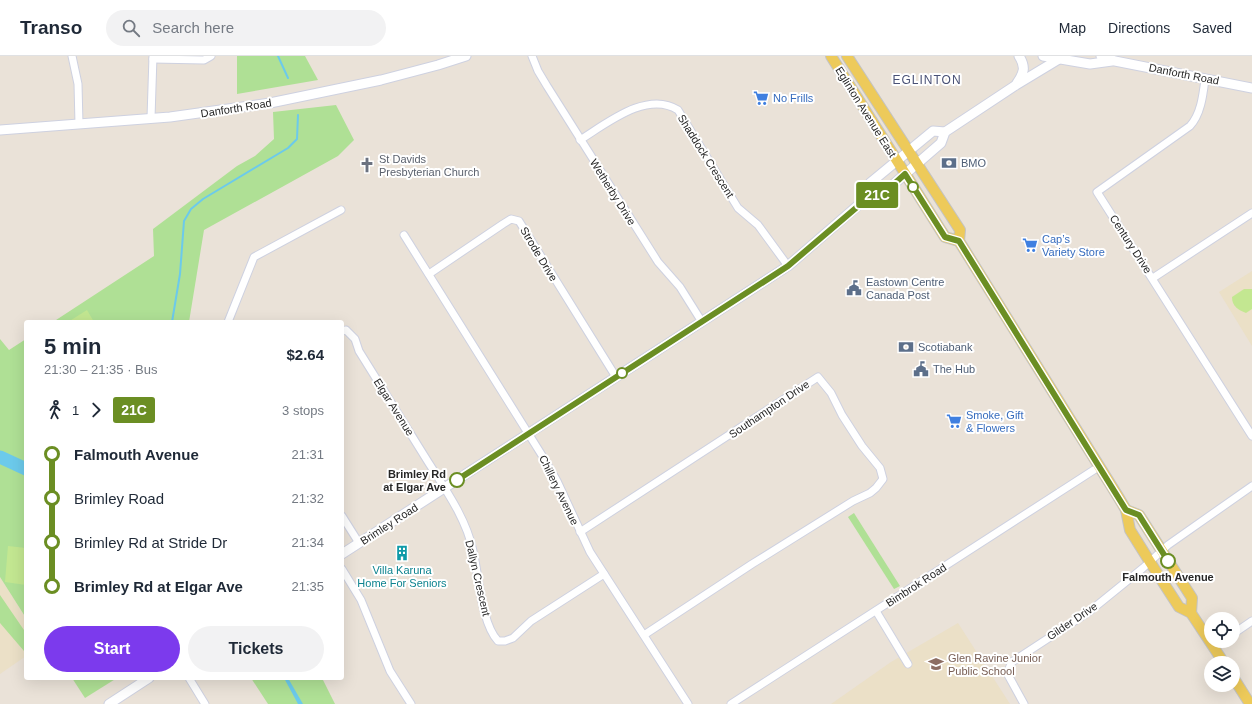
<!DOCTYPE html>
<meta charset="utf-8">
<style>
:root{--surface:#fff;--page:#f2f2f3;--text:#1f2937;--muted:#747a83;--line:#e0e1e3;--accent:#7c3aed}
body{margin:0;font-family:Helvetica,sans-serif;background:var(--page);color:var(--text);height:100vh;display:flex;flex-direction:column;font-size:15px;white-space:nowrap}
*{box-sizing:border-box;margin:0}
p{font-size:13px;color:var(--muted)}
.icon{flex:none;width:22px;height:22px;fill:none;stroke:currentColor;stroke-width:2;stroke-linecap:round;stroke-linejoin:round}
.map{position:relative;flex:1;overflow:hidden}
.sheet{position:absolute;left:24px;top:264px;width:320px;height:360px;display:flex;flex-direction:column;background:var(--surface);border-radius:4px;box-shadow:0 4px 16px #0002}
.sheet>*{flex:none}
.badge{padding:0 8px;border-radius:3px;font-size:14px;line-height:26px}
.fabs{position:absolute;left:1204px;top:556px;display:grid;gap:8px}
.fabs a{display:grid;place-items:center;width:36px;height:36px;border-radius:50%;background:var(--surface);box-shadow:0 4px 16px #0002;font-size:20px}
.map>.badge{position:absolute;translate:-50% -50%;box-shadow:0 0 0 2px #fff}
.legs{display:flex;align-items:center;gap:6px;height:44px;padding:0 20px;font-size:13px}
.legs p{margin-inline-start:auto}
.headline{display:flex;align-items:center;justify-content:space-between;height:68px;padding:0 20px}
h1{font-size:22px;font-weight:700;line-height:30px}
.button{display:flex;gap:8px;margin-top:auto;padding:8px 20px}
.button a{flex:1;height:46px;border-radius:24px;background:var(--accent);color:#fff;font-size:16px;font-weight:700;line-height:46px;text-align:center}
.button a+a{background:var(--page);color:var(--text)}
ul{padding:0 20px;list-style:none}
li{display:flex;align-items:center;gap:14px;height:44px;font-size:15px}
li i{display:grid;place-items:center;width:6px;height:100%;margin:0 5px;background:currentColor}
li i::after{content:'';width:10px;height:10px;margin:-5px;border:3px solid;border-radius:50%;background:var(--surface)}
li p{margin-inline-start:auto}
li:first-child i{background:linear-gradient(#0000 50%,currentColor 0)}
li:last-child i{background:linear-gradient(currentColor 50%,#0000 0)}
header{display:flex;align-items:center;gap:24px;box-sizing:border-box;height:56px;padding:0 20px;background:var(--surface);border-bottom:1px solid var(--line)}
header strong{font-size:19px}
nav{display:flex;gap:22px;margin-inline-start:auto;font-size:14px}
.search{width:280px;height:36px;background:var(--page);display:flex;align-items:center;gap:10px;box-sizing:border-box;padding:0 14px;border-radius:22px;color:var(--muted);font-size:15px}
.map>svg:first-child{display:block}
.education{fill:#ebe0c7}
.green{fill:#afe095}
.pitch{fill:#c3e791}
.water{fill:#6ccaeb}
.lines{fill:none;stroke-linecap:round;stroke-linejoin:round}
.stream{stroke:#6ccaeb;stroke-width:2}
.river{stroke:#6ccaeb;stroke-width:13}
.minor-casing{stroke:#ced1e0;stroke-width:9}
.secondary-casing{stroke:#ced1e0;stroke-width:11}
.primary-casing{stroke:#c3c3c3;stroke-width:12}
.minor{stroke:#fff;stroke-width:7}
.secondary{stroke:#fff;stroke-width:9}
.primary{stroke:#edca5a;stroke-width:10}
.line-1-casing{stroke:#fff;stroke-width:9}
.line-1{stroke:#6b8e23;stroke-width:6}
.stop-1-dot{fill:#fff;stroke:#6b8e23;stroke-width:2}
.labels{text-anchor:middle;stroke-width:4;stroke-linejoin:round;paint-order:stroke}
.street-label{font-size:11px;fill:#272727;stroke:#fff}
.shop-label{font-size:11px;fill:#366cbe;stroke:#fff;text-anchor:start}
.worship-label{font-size:11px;fill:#5b616d;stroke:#fff;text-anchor:start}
.service-label{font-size:11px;fill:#4e5e75;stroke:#fff;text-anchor:start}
.stop-label{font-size:11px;font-weight:bold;fill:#272727;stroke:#fff;text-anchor:end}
.culture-label{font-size:11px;fill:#0d838f;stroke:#fff}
.education-label{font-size:11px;fill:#785e54;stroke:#fff;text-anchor:start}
.neighbourhood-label{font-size:12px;letter-spacing:1px;fill:#495176;stroke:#fff}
</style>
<header>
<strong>Transo</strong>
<div class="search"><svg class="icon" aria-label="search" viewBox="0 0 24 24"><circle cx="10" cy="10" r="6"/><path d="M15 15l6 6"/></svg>Search here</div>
<nav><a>Map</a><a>Directions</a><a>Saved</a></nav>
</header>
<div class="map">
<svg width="1252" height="648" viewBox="0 0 1252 648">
<rect width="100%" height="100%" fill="#eae2d8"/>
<g class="education">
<polygon points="1252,215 1252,290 1219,236"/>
<polygon points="0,521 26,562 26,600 0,618"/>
<polygon points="958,567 1010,648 831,648 891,606"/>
</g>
<g class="green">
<polygon points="237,0 305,0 318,24 237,38"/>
<polygon points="336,49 354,84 338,100 204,174 189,266 53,266 154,200 153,173 237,110 255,100 274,83 273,56"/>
<polygon points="0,283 9,294 26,283 26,562 0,521"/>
<polygon points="854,457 900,530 894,533 848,461"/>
<polygon points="0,539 26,577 26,594 24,595 0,567"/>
<polygon points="72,622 117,622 85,642"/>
<polygon points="251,622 322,622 335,648 268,648"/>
</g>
<g class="pitch">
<path d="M 1244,233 L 1252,233 L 1252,253 L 1246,257 C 1238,254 1232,250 1232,241 Z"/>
<polygon points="87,254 94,266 68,266"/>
<polygon points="8,490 26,492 26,529 5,526"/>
</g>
<polygon class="water" points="284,622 288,622 303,648 298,648"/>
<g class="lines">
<g class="stream">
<polyline points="278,0 288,22"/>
<polyline points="172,266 180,218 184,165 191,153 203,143 288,92 297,83 298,59"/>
</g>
<polyline class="river" points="0,401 26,413"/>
<g class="minor-casing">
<g id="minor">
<polyline points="72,0 78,28 79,68"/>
<polyline points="532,0 538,15 547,30 658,206 680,231 702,266"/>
<polyline points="153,3 204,4 211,0"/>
<path d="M 1205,23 C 1203,39 1201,58 1190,70 L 1097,136 L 1252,380"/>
<polyline points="151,62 153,0"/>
<path d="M 580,84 C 606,68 647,34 678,54 L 738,152 L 758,169 L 788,210"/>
<polyline points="404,179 543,401 557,425 590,496 688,648"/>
<polyline points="429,218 503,168 511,163 519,165 616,321"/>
<polyline points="1153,222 1252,157"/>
<polyline points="228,266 254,201 341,154"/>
<path d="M 342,275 L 346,274 L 355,283 L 359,295 C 381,330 403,366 425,401 C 443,430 466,461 473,495 C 479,519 481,567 498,585 L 505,585 L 513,582 L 531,565 L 604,518"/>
<polyline points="342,460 359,487"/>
<polyline points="580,476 818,321 831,337 842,359 862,390 880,412 883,423 876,432 870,437 853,445 752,508 644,579"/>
<polyline points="342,513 361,544 390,615 411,648"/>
<polyline points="876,555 908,608"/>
<polyline points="1233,578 1252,565"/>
<polyline points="1213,591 1222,585"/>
<polyline points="189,622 205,648"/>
<polyline points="731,648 1100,410"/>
<polyline points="1024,648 1007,617 1012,606 1090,555 1143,512 1168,489 1252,430"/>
</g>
</g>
<g class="secondary-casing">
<g id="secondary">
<polyline points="1043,0 1090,8 1112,5"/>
<polyline points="1101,0 1115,5 1252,32"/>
<path d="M 1017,27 C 1024,17 1026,11 1019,0"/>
<polyline points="0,74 170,61 270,47 381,24 438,9 466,0"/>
<polyline points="870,139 870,127 933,75 945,76"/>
<polyline points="342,498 788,210 870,139 881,139 941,87 945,76 1016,29 1064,0"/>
<polyline points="109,648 149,622"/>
</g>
</g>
<g class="primary-casing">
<g id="primary">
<polyline points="831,0 945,181 959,185"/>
<polyline points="847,0 960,174 959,185 1119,442 1126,454 1130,474 1150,506 1179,551 1191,557 1224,607"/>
<polyline points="1126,454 1139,459 1192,542 1191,557"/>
<polyline points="1233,621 1250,648"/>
</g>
</g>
<use href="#minor" class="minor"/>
<use href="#secondary" class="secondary"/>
<use href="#primary" class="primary"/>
</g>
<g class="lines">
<g class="line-1-casing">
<polyline id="line-1" points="457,424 788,210 870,140 882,139 905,118 945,181 959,185 1126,454 1139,459 1168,505"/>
</g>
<use href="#line-1" class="line-1"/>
</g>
<defs>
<g id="supermarket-bare" transform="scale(1.2)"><path d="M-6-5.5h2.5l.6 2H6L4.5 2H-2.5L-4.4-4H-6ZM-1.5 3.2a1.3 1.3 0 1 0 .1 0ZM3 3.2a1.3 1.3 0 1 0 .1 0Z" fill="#3f7fe0" stroke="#fff" stroke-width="2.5" paint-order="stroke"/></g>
<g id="bank-bare" transform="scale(1.2)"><path d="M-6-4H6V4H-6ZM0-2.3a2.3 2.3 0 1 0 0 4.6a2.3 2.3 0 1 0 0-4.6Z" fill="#5c6f8a" stroke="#fff" stroke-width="2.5" paint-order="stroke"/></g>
<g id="church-bare" transform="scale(1.2)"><path d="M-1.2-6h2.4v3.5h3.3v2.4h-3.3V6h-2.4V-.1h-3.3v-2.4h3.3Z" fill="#6b7280" stroke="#fff" stroke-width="2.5" paint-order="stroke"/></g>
<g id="civic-bare" transform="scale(1.2)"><path d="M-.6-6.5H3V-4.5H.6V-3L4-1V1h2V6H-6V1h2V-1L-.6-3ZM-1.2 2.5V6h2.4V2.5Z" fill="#5c6f8a" stroke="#fff" stroke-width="2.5" paint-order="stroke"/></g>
<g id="building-bare" transform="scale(1.2)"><path d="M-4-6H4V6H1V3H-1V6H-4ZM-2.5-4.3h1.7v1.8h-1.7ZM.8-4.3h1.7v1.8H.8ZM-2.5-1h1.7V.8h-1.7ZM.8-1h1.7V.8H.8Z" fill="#0f9aa8" stroke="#fff" stroke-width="2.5" paint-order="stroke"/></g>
<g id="school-bare" transform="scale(1.2)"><path d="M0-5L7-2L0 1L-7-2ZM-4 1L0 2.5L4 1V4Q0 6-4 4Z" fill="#8d6e63" stroke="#fff" stroke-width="2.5" paint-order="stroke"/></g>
</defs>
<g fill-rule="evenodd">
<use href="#supermarket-bare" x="761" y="42"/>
<use href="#bank-bare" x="949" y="107"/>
<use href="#church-bare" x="367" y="109"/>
<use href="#supermarket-bare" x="1030" y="189"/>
<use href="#civic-bare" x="854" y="232"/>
<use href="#bank-bare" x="906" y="291"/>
<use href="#civic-bare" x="921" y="313"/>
<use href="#supermarket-bare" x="954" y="365"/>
<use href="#building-bare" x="402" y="497"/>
<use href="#school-bare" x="936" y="608"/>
</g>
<g class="stop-1-dot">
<circle cx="913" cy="131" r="5"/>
<circle cx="622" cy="317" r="5"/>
<circle cx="457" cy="424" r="7"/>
<circle cx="1168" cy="505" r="7"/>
</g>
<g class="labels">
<g class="street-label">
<text transform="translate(1184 18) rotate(11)" y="4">Danforth Road</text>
<text transform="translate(236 52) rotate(-9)" y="4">Danforth Road</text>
<text transform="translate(866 56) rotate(58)" y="4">Eglinton Avenue East</text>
<text transform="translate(706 100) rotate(58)" y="4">Shaddock Crescent</text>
<text transform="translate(613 136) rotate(58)" y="4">Wetherby Drive</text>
<text transform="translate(1131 188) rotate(57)" y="4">Century Drive</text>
<text transform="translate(539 198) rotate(59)" y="4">Strode Drive</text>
<text transform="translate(394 351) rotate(58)" y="4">Elgar Avenue</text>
<text transform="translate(769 353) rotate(-34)" y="4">Southampton Drive</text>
<text transform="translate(559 434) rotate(64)" y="4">Chillery Avenue</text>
<text transform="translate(389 468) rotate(-33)" y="4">Brimley Road</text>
<text transform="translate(478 522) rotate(77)" y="4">Dallyn Crescent</text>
<text transform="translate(916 529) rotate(-33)" y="4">Bimbrok Road</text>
<text transform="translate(1072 565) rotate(-34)" y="4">Gilder Drive</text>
</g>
<g class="shop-label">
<text x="773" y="46">No Frills</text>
<text x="1042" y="187">Cap’s<tspan x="1042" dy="13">Variety Store</tspan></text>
<text x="966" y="363">Smoke, Gift<tspan x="966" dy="13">&amp; Flowers</tspan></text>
</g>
<g class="worship-label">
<text x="379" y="107">St Davids<tspan x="379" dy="13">Presbyterian Church</tspan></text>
</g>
<g class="service-label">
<text x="961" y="111">BMO</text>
<text x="866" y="230">Eastown Centre<tspan x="866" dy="13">Canada Post</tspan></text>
<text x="918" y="295">Scotiabank</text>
<text x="933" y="317">The Hub</text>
</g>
<g class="stop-label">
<text x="446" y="422">Brimley Rd<tspan x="446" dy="13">at Elgar Ave</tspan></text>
<text x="1168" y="525" text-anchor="middle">Falmouth Avenue</text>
</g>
<g class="culture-label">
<text x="402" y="518">Villa Karuna<tspan x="402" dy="13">Home For Seniors</tspan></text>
</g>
<g class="education-label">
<text x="948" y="606">Glen Ravine Junior<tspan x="948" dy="13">Public School</tspan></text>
</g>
<g class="neighbourhood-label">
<text x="927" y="28">EGLINTON</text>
</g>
</g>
</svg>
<div class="fabs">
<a><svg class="icon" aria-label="locate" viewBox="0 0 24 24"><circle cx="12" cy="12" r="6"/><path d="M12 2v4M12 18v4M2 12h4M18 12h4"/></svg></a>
<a><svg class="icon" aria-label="layers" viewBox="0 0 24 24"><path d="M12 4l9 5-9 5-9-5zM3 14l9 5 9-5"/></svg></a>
</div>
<b class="badge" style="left:877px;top:139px;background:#6b8e23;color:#fff">21C</b>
<section class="sheet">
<div class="headline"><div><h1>5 min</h1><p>21:30 – 21:35 · Bus</p></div><b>$2.64</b></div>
<div class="legs"><svg class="icon" aria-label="walk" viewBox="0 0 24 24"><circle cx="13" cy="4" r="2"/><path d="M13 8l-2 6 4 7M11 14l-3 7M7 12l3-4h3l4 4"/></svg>1<svg class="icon" aria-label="forward" viewBox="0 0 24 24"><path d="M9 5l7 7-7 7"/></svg><b class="badge" style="background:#6b8e23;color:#fff">21C</b><p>3 stops</p></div>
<ul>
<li><i style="color:#6b8e23"></i><b>Falmouth Avenue</b><p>21:31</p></li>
<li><i style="color:#6b8e23"></i><span>Brimley Road</span><p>21:32</p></li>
<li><i style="color:#6b8e23"></i><span>Brimley Rd at Stride Dr</span><p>21:34</p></li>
<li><i style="color:#6b8e23"></i><b>Brimley Rd at Elgar Ave</b><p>21:35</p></li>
</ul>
<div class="button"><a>Start</a><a>Tickets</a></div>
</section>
</div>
